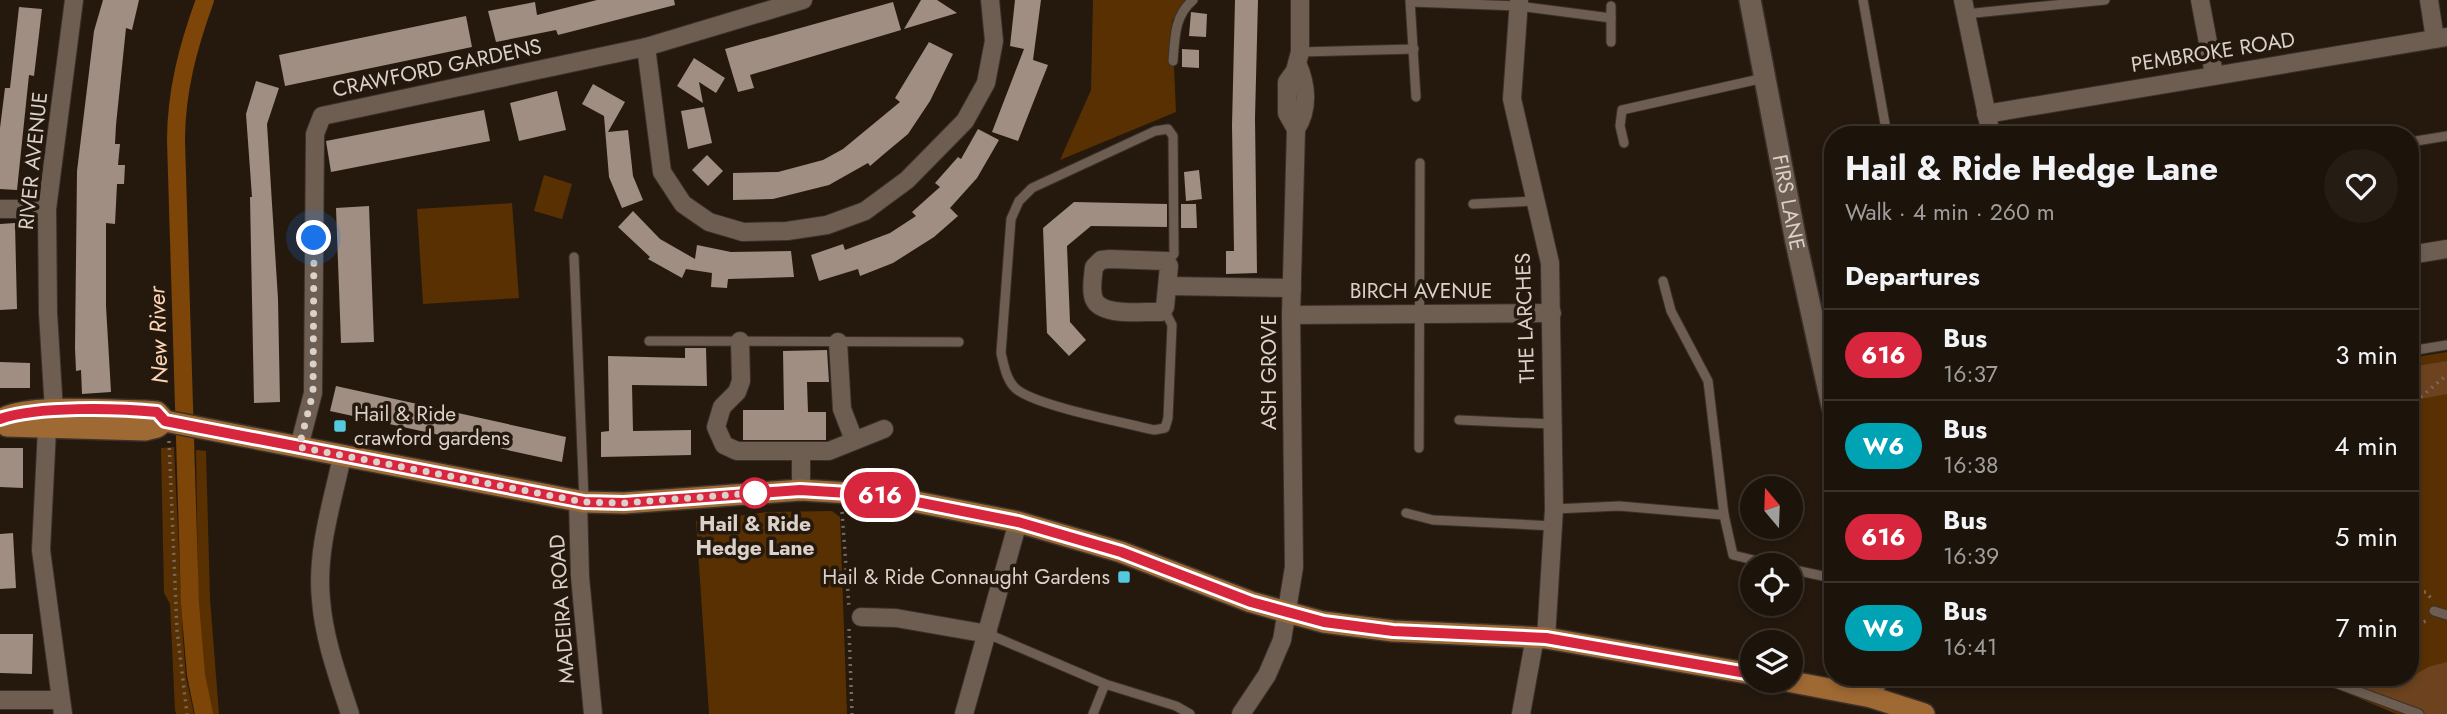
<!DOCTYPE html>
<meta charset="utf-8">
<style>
:root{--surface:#1c130a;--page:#251c13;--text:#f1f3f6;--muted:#a09e9c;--line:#3a322b}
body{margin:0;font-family:Jost,sans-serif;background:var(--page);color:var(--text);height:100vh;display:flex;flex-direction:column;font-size:26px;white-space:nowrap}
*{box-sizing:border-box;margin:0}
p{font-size:23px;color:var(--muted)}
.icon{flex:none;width:38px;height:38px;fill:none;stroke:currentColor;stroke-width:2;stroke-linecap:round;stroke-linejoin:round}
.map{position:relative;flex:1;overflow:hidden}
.sheet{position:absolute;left:1824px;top:126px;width:595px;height:560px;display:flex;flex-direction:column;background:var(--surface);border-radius:28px;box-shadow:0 4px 10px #0003,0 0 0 2px var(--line)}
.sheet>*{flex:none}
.badge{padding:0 14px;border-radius:23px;font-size:24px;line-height:46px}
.needle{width:46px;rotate:341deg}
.controls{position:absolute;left:1740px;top:476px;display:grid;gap:14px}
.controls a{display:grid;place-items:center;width:63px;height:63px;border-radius:50%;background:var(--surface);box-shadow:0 4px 10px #0003,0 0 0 2px var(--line);font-size:35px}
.you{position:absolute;width:35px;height:35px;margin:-18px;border:5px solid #fff;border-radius:50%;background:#1a73e8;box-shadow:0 0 0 10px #1a73e833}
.map>.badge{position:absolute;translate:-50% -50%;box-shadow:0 0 0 4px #fff}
h2{padding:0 21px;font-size:26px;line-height:63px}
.round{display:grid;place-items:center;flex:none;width:74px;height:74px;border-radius:37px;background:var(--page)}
.head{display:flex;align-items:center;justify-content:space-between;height:119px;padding:0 21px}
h1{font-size:33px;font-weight:700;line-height:52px}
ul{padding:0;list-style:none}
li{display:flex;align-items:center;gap:21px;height:91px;padding:0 21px;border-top:2px solid var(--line)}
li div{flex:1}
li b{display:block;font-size:26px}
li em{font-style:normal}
li .badge{min-width:77px;font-weight:700;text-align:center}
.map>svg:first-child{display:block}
.green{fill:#593002}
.forest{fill:#6c431e}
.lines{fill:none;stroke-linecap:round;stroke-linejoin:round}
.canal{stroke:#7d4507;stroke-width:18}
.building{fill:#9f8e81}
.lane-casing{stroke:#3b312c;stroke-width:11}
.street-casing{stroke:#3b312c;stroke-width:20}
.secondary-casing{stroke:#3b312c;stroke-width:24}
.primary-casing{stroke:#3b312c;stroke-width:24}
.path{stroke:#756a61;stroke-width:3.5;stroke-dasharray:2 5;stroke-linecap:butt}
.lane{stroke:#6e5e52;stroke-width:9}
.street{stroke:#6e5e52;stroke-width:18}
.secondary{stroke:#6e5e52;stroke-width:21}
.primary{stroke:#9f6933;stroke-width:21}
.line-casing{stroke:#fff;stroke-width:16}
.line{stroke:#d7263d;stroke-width:10}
.walk{stroke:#dad1ca;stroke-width:7;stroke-dasharray:0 12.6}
.poi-dot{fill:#54cade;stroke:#25190e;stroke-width:2.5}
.stop-dot{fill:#fff;stroke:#d7263d;stroke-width:3.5}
.labels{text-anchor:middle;stroke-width:7;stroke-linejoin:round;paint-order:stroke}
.street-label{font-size:21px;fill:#dad1ca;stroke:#25190e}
.poi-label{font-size:21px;fill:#dad1ca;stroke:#25190e;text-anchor:start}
.stop-label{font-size:21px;font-weight:bold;fill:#dad1ca;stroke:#25190e}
.water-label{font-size:23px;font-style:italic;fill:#fdd4b4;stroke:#25190e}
</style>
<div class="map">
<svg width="2447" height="714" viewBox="0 0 2447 714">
<rect width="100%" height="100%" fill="#25190e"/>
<g class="green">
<polygon points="1093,0 1189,0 1172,21 1176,112 1060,160 1091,90"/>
<polygon points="544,175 572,184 562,219 534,211"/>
<polygon points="512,203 519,298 423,304 417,209"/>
<polygon points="2447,352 2447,714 2396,714 2309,677 2410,677 2410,358"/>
<polygon points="174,447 183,638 186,677 194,714 176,714 175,710 170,604 164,593 161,448"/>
<polygon points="196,450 206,451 210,599 219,714 212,714 199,651"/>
<polygon points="832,511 840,517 847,714 709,714 696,521 767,512"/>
</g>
<g class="forest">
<polygon points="2447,361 2447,394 2410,401 2410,367"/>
<polygon points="2447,662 2447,714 2419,714 2332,677 2410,677 2410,672 2413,676 2428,667"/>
</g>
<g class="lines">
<path class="canal" d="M 204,714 L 196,675 L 190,604 L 176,141 C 176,91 188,47 205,0"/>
</g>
<g class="building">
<polygon points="103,0 139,0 132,30 126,28 116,125 115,144 120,144 118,165 125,165 124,184 117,184 115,224 106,223 106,306 111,392 82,394 81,370 76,371 75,348 77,171 94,31"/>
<polygon points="597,0 674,0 675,5 558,35 556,30 496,42 488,11 535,2 537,15"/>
<polygon points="921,0 937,0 957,13 904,29"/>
<polygon points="1015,0 1041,0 1033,60 1048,65 1018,141 992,132 1024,49 1010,46"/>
<polygon points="1235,0 1258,0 1255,118 1257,273 1226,274 1226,251 1234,251 1232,125"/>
<polygon points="893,2 901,30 750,75 754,88 738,92 725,49"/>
<polygon points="19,7 42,9 34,76 29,75 17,190 0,189 0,128 5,88 10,88"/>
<polygon points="1191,12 1207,14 1206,37 1189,36"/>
<polygon points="466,16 472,47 285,86 279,55"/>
<polygon points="929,42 953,54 930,101 908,134 884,154 870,166 868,163 829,185 773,199 733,200 733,173 778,172 823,160 843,149 900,102 895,98"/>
<polygon points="1182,49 1199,50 1199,68 1182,67"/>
<polygon points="694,58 725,78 716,93 699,82 703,103 677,86"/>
<polygon points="256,81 279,88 267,124 278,299 280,402 254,403 250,197 252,197 246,114"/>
<polygon points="593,84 625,102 608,132 628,130 633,176 643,200 622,208 609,177 604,116 582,104"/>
<polygon points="557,91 566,130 519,141 510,103"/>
<polygon points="704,107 712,143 688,149 681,111"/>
<polygon points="484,110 490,141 331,172 326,141"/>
<polygon points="978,129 999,140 977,178 950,208 958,216 934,237 893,263 860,276 858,269 819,281 811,255 843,244 845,250 890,233 916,216 912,212 940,187 935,183 958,157 961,159"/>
<polygon points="707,155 723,171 708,186 692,170"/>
<polygon points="1199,170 1202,199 1186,201 1184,172"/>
<polygon points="1074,202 1167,204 1167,227 1091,226 1067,246 1070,322 1086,340 1069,356 1047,333 1043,228"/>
<polygon points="1181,204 1196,204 1197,228 1181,228"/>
<polygon points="369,206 374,342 341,343 336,208"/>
<polygon points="633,211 660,239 695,259 697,245 731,252 791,251 794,277 728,279 727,288 711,287 712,273 686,269 682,278 648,259 650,257 618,227"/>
<polygon points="15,223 17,309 0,310 0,224"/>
<polygon points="685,348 706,348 707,386 632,385 633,431 691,430 691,455 601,457 601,432 609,431 608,356 685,358"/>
<polygon points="827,350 829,382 807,382 808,412 826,412 826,440 743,440 743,410 784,410 783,351"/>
<polygon points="0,362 30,363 30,388 0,388"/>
<polygon points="336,386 566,437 562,462 330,411"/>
<polygon points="0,448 23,448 23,488 0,487"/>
<polygon points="13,533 16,588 0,589 0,534"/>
<polygon points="0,634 33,634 32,674 0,673"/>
</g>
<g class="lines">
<g class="lane-casing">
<g id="lane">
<polyline points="1410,0 1416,97"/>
<polyline points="1863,0 1887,135"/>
<polyline points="1411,2 1518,6 1611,18"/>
<polyline points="1965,14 2105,0"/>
<polyline points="1611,42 1611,6"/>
<polyline points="1300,52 1414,49"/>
<path d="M 1173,61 C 1175,38 1174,16 1193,0"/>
<polyline points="2410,142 2447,136"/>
<polyline points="1624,143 1620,126 1622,110 1764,78"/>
<polyline points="1473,204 1536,201"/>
<polyline points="574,257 584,500"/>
<path d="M 1164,309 L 1172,325 L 1168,418 L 1165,428 L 1154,430 C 1122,422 1043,407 1019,391 C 1007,384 1004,366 1001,353 L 1011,219 L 1019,201 L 1032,188 L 1155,131 L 1168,129 L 1173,136 L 1174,254 L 1166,261"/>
<polyline points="649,341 959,342"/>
<polyline points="2410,351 2447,345"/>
<polyline points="1459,420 1551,424"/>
<polyline points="1419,448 1420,163"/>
<polyline points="1554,509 1619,506 1724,515 1708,381 1671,311 1663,281"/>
<polyline points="1406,513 1433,520 1554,526"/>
<polyline points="1724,515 1733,555 1774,565"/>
<polyline points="1790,569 1832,578"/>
<polyline points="2434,611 2447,615"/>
<polyline points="988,634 1105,684 1176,706 1190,714"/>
<polyline points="2319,677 2419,714"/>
<polyline points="1093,714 1105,684"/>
</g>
</g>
<g class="street-casing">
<g id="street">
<polyline points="1519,0 1512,99 1550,263 1554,509 1546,638"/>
<polyline points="1963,0 1991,135"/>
<polyline points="2200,0 2214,74"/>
<polyline points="2429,0 2435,39"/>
<polyline points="646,47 662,172 683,204 709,222 743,232 787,231 827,225 865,211 907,180 965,121 986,83 994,41 990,0"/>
<path d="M 1297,63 C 1307,85 1309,109 1296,129 L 1287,113 L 1287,82 L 1295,71 L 1300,52 L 1300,0"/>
<polyline points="1986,114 2447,37"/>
<polyline points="0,209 47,209"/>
<polyline points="2410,255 2447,249"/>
<path d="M 1110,259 L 1166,261 L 1169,266 L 1165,307 L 1161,312 C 1144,311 1097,318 1093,296 C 1091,287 1093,276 1094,267 L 1101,260 Z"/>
<polyline points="1168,286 1292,288"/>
<polyline points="1291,315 1552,313"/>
<polyline points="740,341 741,381 737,392 722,407 716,427 724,445 737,451 829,451 884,429"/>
<polyline points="838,342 842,409 854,440"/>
<polyline points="54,411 48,313 47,209 74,0"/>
<polyline points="47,429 41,550 63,714"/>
<polyline points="299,447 313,393 315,134 322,116 646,47 803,0"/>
<polyline points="801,452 801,490"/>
<path d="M 342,457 C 332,503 316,552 321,600 C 324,639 338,677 350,714"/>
<polyline points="578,501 580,577 593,714"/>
<polyline points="861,617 896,618 988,634"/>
<polyline points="0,700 60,700"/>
<polyline points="964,714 1018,522"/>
<polyline points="1241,714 1267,675 1282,640 1294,567 1291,315 1296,129"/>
<polyline points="1521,714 1535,637"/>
</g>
</g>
<g class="secondary-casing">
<g id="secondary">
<path id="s1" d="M 1750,0 L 1796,242 L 1832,406"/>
<polyline points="1871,697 1877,677"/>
</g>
</g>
<g class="primary-casing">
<g id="primary">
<path d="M 4,418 C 30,404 112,411 144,411 L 157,412 L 165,421"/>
<polyline points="2,419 7,426 145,430 157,427 165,421 584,502 624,503 801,490 881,495 1018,522 1121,552 1251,602 1323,622 1393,631 1546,638 1752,674"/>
<polyline points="1787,681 1871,697 1924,714"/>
</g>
</g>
<g class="path">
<polyline points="2410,406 2447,375"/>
<polyline points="169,441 177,630 187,714"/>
<polyline points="842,512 849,607"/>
<polyline points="2410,592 2426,592 2433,601"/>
<polyline points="2410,622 2421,623 2428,620"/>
<polyline points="849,629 852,714"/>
</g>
<use href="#lane" class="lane"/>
<use href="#street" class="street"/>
<use href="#secondary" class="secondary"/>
<use href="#primary" class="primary"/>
</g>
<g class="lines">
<g class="line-casing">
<path id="line" d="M 0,419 C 37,406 117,408 157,412 L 165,421 L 584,502 L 624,503 L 800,490 L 881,495 L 1018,522 L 1121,552 L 1251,602 L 1324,622 L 1393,631 L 1546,638 L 1752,674"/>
</g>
<use href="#line" class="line"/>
<polyline class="walk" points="314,238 313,393 299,447 584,502 624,503 755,493"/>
</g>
<g class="poi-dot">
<rect x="333" y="419" width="14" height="14" rx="3.5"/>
<rect x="1117" y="570" width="14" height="14" rx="3.5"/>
</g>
<circle class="stop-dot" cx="755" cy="493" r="14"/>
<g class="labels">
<g class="street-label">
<text transform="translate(2213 52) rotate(-9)" y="7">PEMBROKE ROAD</text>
<text transform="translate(437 68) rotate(-12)" y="7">CRAWFORD GARDENS</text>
<text transform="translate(33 161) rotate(-84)" y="7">RIVER AVENUE</text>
<text dy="7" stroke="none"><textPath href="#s1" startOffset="206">FIRS LANE</textPath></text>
<text x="1421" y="298">BIRCH AVENUE</text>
<text transform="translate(1525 318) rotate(-92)" y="7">THE LARCHES</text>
<text transform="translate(1269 372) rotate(-90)" y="7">ASH GROVE</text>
<text transform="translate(562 609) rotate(-94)" y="7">MADEIRA ROAD</text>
</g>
<g class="poi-label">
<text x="354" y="421">Hail &amp; Ride<tspan x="354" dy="24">crawford gardens</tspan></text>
<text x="1110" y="584" text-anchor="end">Hail &amp; Ride Connaught Gardens</text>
</g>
<g class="stop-label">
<text x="755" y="531">Hail &amp; Ride<tspan x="755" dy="24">Hedge Lane</tspan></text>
</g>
<g class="water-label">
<text transform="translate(158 335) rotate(-92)" y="8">New River</text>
</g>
</g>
</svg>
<div class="controls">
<a><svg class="needle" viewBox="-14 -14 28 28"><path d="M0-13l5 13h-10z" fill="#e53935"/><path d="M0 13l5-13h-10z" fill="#a09e9c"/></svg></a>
<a><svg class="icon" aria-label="locate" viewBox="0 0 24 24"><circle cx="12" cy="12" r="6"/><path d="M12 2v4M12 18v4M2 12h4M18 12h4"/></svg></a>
<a><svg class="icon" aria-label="layers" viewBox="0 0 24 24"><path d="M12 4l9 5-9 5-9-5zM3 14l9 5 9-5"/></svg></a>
</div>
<div class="you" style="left:314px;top:238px"></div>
<b class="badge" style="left:880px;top:495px;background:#d7263d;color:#fff">616</b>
<section class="sheet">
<div class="head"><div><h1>Hail &amp; Ride Hedge Lane</h1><p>Walk · 4 min · 260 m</p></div><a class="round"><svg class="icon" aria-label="heart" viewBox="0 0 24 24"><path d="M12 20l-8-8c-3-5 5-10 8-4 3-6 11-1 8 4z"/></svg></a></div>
<h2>Departures</h2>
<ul>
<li><span class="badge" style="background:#d7263d;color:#fff">616</span><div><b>Bus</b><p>16:37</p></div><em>3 min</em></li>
<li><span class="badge" style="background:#00a3b4;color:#fff">W6</span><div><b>Bus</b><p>16:38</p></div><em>4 min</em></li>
<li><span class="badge" style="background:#d7263d;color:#fff">616</span><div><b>Bus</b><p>16:39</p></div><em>5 min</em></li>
<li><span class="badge" style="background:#00a3b4;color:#fff">W6</span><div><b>Bus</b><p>16:41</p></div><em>7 min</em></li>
</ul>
</section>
</div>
